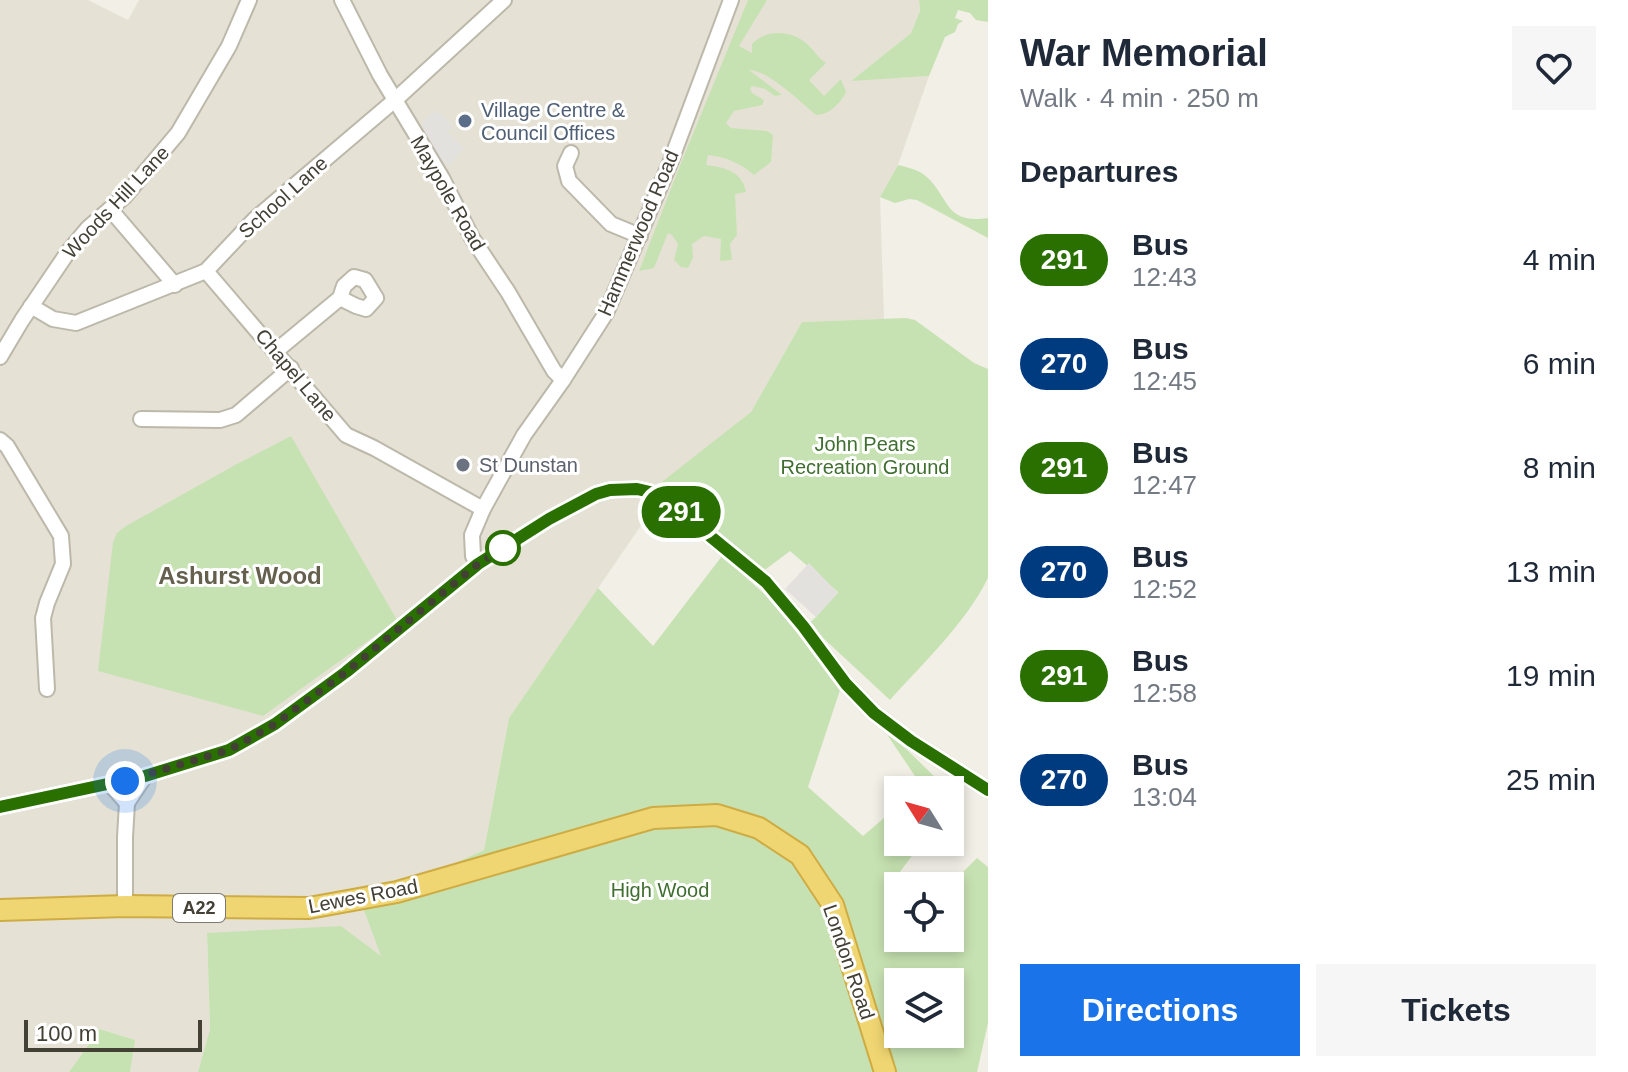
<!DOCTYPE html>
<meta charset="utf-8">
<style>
:root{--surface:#fff;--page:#f6f6f7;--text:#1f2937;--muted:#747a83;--accent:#1a73e8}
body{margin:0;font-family:Helvetica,sans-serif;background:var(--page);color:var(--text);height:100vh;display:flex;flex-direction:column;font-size:30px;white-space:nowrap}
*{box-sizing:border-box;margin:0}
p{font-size:26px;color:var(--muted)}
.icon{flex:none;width:44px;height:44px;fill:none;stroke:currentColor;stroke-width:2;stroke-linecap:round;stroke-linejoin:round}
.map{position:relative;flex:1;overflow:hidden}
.panel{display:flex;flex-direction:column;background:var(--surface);width:640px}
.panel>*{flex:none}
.badge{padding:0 16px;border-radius:26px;font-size:28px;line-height:52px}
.needle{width:52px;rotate:307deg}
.tools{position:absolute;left:884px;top:776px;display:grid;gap:16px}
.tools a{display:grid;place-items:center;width:80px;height:80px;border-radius:0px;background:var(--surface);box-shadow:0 4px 12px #0003;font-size:40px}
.scale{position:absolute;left:24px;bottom:20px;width:178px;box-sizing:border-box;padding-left:8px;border:4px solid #434036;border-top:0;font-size:22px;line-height:28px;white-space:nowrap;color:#434036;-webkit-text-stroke:6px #fff;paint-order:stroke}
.you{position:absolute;width:40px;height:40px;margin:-20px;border:6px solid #fff;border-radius:50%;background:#1a73e8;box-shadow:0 0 0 12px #1a73e833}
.map>.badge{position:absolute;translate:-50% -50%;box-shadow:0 0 0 4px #fff}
h2{padding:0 32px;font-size:30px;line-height:72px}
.round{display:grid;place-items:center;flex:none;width:84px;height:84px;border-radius:0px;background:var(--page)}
.overview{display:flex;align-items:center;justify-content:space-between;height:136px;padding:0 32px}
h1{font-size:38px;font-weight:800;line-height:60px}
.primary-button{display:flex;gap:16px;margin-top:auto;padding:16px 32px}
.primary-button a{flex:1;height:92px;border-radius:0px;background:var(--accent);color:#fff;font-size:32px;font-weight:800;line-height:92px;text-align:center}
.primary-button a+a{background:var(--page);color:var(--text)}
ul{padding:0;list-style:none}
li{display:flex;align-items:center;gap:24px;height:104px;padding:0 32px}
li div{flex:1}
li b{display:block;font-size:30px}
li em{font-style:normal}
li .badge{min-width:88px;font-weight:700;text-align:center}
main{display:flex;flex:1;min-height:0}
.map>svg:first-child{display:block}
.residential{fill:#e5e2d5}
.green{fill:#c7e2b2;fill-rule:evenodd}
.parking{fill:#e3e1de}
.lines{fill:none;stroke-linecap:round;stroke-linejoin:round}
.minor-casing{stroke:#bcb8aa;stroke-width:18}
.highway-casing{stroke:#ceac43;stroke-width:24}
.minor{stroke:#fff;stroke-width:14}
.highway{stroke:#f0d672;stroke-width:20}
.line-casing{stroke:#fff;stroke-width:18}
.line{stroke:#297000;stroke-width:12}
.walk{stroke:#434036;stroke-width:8;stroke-dasharray:0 14.4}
.service-dot{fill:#5c6f8a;stroke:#fff;stroke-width:3}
.worship-dot{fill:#6b7280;stroke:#fff;stroke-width:3}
.stop-dot{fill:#fff;stroke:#297000;stroke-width:4}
.labels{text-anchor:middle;stroke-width:6;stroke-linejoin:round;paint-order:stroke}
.shield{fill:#fff;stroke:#7b7972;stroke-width:2}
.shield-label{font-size:18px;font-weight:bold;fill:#434036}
.service-label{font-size:20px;fill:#4e5e75;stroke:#fff;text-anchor:start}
.street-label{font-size:20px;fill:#434036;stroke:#fff}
.park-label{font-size:20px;fill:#3f6f2f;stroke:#fff}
.worship-label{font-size:20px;fill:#5b616d;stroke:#fff;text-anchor:start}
.quarter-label{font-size:24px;font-weight:bold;fill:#655f4e;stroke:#fff}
</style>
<main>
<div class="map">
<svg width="988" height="1072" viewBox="0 0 988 1072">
<rect width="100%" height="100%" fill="#f1efe6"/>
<polygon class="residential" points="0,0 88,0 128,20 139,0 919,0 920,11 911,33 852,80 929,76 898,165 880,197 884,319 802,322 751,412 675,476 509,718 484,850 362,905 382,957 265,931 207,934 210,1029 198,1072 130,1072 134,1040 101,1029 69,1072 0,1072"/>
<g class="green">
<path d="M 748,0 L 767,0 L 739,46 L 752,53 L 752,44 C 765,29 792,30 807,44 C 814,50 818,58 826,63 L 809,80 L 824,96 L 841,79 L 846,92 C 840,104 829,115 816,115 C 800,102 768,70 749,70 L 782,95 L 775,96 L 765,89 L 752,86 L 750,89 L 752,93 L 764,100 L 762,105 L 734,111 L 726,123 L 731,128 L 767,131 L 773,135 L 771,162 L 754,175 C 740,163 726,157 708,155 L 706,165 C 725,167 743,172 746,192 L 735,194 L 737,235 L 730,244 L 732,260 L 720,261 L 721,239 L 704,236 L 692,244 L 693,258 L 688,268 L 681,267 L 674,260 L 678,244 L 672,235 L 668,233 L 654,268 L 639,271 L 681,163 Z"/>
<polygon points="919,0 988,0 988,22 976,20 970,13 958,10 955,18 963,21 958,24 955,32 945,37 929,76 851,81 911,33 920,11"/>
<path d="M 898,165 C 906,167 916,169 923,174 C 950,194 942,225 988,218 L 988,238 L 917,200 L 909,199 L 895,203 L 880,197 Z"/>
<path d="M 906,318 L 915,320 L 974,363 L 988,369 L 988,578 C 965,624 924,662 890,700 L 808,624 L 816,617 L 838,592 L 790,551 L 762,572 L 693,517 L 672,491 L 664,489 L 658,485 L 751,412 L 802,322 Z"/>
<polygon points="291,436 397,620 263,716 98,671 113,542 117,533 126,526 235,465"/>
<path d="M 722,556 L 783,611 L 840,690 L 808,787 L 863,836 L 898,806 L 898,842 L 922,842 L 886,891 L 898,912 L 898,938 L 950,938 L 949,886 L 977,858 L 988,867 L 988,1023 L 977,1072 L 198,1072 L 210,1029 L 207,933 L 341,926 L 381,956 L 362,905 L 484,850 L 509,718 L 598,588 L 653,646 ZM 898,982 L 950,982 L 950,1034 L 898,1034 Z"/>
<polygon points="892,735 948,790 912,790 919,782 888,736"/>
<polygon points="100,1029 135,1040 130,1072 69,1072"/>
</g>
<g class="parking">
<polygon points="437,110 453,126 447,133 464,148 448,167 441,159 421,124"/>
<polygon points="809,563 838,593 816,617 785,589"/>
</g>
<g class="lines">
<g class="minor-casing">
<g id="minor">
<polyline points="342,0 380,75 442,178 472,238 508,292 554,371 563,380"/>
<polyline points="571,153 565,166 569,181 611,224 640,236"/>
<polyline points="110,209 175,285"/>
<polyline points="206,271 346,435 374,448 483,509"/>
<polyline points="31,306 53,319 76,323 206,271 255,219 395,100 504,0"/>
<polyline points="276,351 340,298 344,286 354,277 365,280 376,298 366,309 356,306 340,298"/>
<polyline points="0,357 22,320 68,252 88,228 125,196 178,133 229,46 249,0"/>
<polyline points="141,419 220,420 236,415 291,368"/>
<polyline points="0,440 7,446 61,536 63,564 47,603 43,618 47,689"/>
<polyline points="478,564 473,556 472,535 483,509 524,435 563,380 606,313 670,163 731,0"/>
<polyline points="110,784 127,803 145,776"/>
<polyline points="0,807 145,776 229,750 275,724 346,672 478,564 549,519 596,494 610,490 637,489 650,492 666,500 766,582 803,626 846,684 874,713 911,741 988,790"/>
<polyline points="125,906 125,837 127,803"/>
</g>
</g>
<g class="highway-casing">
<polyline id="highway" points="0,910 125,906 309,908 397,892 653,818 717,815 759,828 800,855 833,905 885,1072"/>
</g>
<use href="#minor" class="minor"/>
<use href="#highway" class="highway"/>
</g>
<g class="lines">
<g class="line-casing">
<polyline id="line" points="0,807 145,776 229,750 275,724 346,672 478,564 549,519 596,494 610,490 637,489 650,492 666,500 766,582 803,626 846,684 874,713 911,741 988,790"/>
</g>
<use href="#line" class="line"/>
<polyline class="walk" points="125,781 229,750 275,724 346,672 478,564 503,548"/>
</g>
<circle class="service-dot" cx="465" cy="121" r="8"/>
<circle class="worship-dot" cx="463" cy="465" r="8"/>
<circle class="stop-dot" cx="503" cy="548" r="16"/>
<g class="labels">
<rect class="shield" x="173" y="894" width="52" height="28" rx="6"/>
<g class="shield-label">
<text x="199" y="914">A22</text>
</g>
<g class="service-label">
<text x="481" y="117">Village Centre &amp;<tspan x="481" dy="23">Council Offices</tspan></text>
</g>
<g class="street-label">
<text transform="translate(448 193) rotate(60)" y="7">Maypole Road</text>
<text transform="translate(283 197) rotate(-42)" y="7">School Lane</text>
<text transform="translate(116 202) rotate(-47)" y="7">Woods Hill Lane</text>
<text transform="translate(638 233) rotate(-67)" y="7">Hammerwood Road</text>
<text transform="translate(296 375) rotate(50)" y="7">Chapel Lane</text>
<text transform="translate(363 896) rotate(-11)" y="7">Lewes Road</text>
<text transform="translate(849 962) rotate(71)" y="7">London Road</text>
</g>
<g class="park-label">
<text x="865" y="451">John Pears<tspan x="865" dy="23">Recreation Ground</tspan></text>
<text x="660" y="897">High Wood</text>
</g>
<g class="worship-label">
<text x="479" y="472">St Dunstan</text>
</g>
<g class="quarter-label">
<text x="240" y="584">Ashurst Wood</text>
</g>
</g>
</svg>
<div class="tools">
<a><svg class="needle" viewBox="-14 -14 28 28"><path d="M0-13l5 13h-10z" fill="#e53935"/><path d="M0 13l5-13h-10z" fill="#747a83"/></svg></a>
<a><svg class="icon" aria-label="locate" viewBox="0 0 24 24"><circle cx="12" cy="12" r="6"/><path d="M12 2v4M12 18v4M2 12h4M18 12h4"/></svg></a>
<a><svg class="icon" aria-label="layers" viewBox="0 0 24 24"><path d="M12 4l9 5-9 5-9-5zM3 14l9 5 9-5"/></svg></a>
</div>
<div class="scale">100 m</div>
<div class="you" style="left:125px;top:781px"></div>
<b class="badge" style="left:681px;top:512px;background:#297000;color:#fff">291</b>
</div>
<section class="panel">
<div class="overview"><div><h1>War Memorial</h1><p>Walk · 4 min · 250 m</p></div><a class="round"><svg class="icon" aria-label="heart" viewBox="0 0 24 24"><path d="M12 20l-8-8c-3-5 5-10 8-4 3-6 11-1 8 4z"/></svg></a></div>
<h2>Departures</h2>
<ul>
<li><span class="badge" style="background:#297000;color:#fff">291</span><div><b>Bus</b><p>12:43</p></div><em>4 min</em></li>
<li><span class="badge" style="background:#003b80;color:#fff">270</span><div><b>Bus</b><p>12:45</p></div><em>6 min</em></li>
<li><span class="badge" style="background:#297000;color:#fff">291</span><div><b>Bus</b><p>12:47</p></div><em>8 min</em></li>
<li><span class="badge" style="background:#003b80;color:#fff">270</span><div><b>Bus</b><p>12:52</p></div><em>13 min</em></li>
<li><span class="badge" style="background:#297000;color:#fff">291</span><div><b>Bus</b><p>12:58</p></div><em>19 min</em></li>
<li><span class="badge" style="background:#003b80;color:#fff">270</span><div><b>Bus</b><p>13:04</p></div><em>25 min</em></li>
</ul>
<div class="primary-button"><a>Directions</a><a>Tickets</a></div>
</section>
</main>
